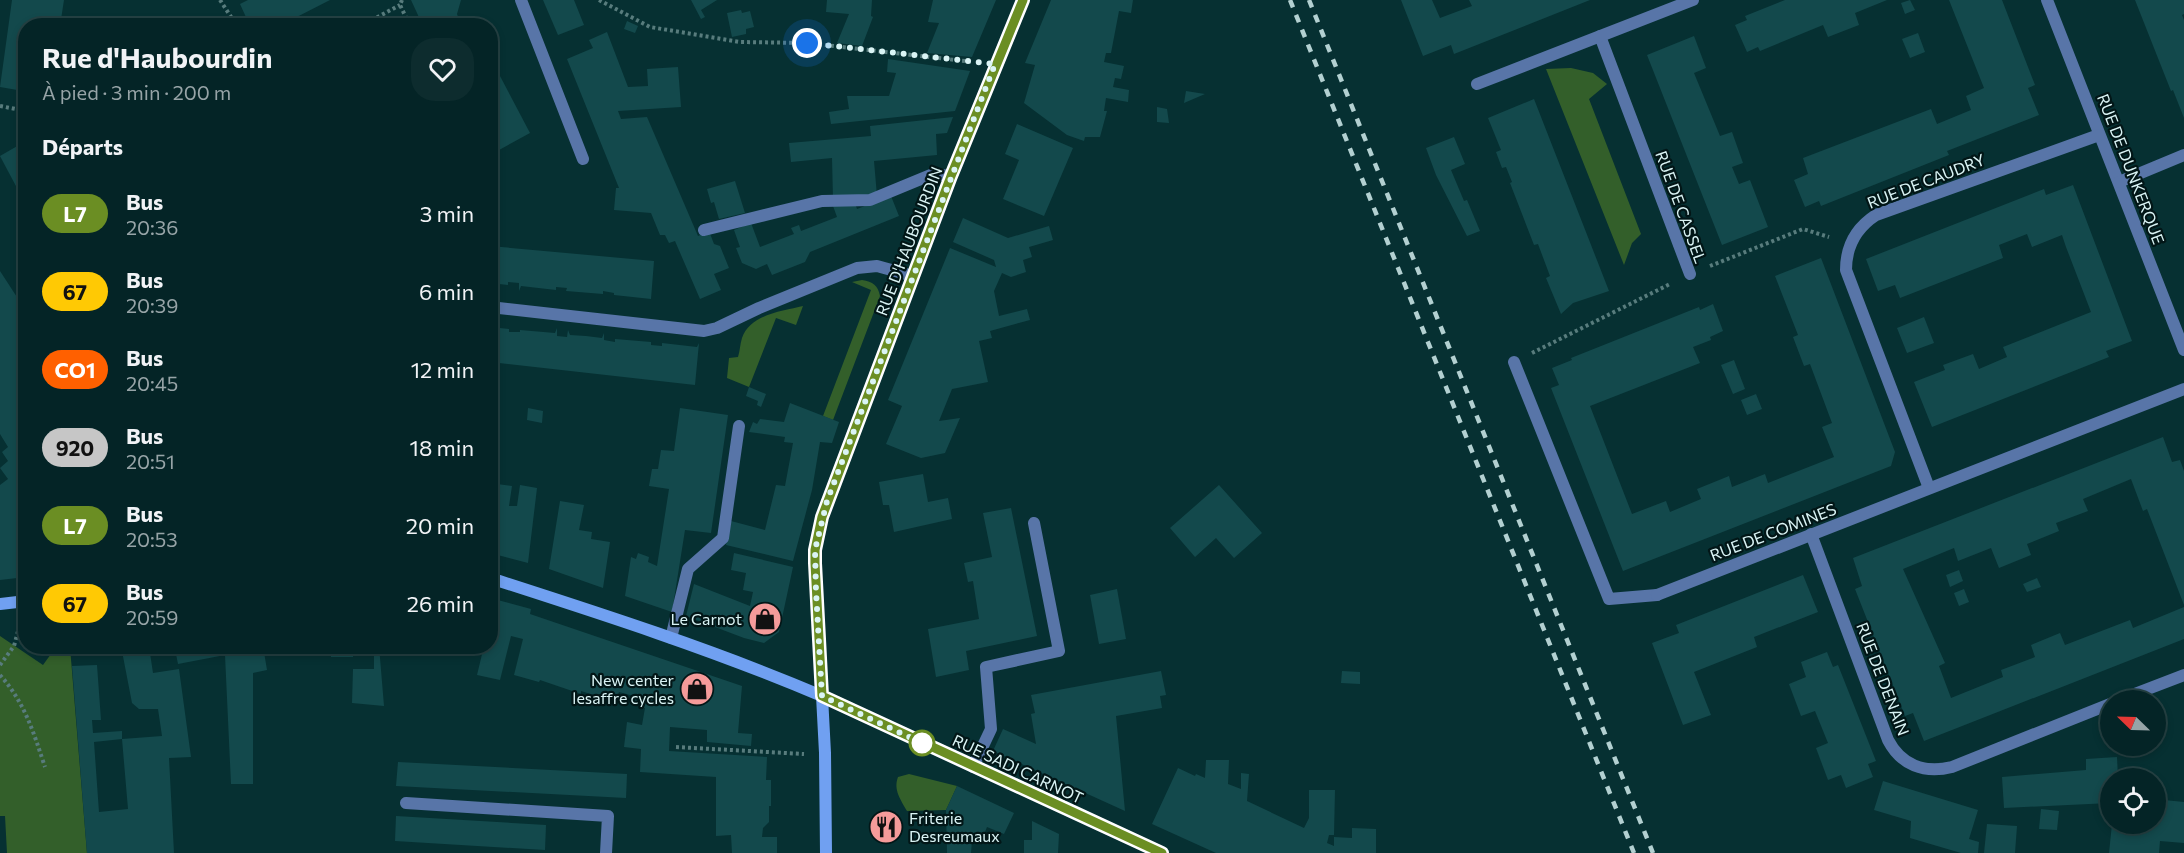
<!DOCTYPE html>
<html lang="fr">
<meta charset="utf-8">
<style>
:root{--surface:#042426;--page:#0d2c2e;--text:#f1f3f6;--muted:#97a4a7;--line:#254143}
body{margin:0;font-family:Commissioner,sans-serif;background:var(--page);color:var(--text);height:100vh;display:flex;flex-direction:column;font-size:22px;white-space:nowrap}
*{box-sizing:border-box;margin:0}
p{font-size:20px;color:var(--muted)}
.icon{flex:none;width:33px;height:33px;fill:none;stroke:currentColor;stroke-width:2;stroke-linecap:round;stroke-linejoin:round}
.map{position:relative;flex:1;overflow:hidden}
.side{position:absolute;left:18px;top:18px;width:480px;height:636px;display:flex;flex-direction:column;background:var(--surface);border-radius:24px;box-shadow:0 3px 9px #0003,0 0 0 2px var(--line)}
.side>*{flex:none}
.badge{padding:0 12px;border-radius:20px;font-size:21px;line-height:39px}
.needle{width:39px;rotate:293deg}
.fabs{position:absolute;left:2100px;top:690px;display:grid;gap:12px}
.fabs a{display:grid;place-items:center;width:66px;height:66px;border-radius:50%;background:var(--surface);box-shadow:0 3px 9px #0003,0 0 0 2px var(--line);font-size:30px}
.you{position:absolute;width:30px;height:30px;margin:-15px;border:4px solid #fff;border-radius:50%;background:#1a73e8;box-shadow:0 0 0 9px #1a73e833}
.map>.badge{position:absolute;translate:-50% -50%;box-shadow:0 0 0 3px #fff}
h2{padding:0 24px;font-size:22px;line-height:54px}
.round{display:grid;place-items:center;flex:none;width:63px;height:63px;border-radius:24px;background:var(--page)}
.summary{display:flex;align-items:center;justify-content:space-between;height:102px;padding:0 24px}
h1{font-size:28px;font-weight:700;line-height:45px}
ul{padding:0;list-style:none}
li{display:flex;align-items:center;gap:18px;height:78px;padding:0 24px}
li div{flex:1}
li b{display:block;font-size:22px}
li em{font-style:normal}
li .badge{min-width:66px;font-weight:700;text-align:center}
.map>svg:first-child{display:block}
.green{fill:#335f2a}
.building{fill:#13494c}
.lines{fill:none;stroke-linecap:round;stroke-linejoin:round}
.path{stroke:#587c7d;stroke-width:4;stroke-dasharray:3 3;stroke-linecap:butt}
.lane{stroke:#5875a8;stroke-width:12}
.street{stroke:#5875a8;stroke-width:12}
.secondary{stroke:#70a0f1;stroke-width:12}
.rail{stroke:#b3d0d1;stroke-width:4.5;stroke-dasharray:8 8;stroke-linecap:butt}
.line-casing{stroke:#fff;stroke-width:14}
.line{stroke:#6b8e23;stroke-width:9}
.walk{stroke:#daf4f5;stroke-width:6;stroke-dasharray:0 10.8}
.stop-dot{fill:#fff;stroke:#6b8e23;stroke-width:3}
.labels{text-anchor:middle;stroke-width:4.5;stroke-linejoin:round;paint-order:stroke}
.street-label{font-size:16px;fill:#daf4f5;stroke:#021617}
.poi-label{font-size:16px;fill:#daf4f5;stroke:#021617;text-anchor:end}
</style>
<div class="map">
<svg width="2184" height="853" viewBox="0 0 2184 853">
<rect width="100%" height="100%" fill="#063032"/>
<g class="green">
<polygon points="1571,68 1593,73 1607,84 1589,99 1641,234 1632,243 1624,265 1546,69"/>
<path d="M 862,280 C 873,282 878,285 880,296 L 833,420 L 823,416 L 871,290 L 852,282 Z"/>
<path d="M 803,306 L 796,325 L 776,318 L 749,387 L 727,378 L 729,358 L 738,357 C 740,351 740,344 742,338 C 750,314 783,311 803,306 Z"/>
<polygon points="0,636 43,665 56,647 70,647 87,853 7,853 5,816 0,816"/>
<path d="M 909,774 L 957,786 L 946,810 L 907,811 C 901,800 893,790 898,777 Z"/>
</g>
<g class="building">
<polygon points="12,0 64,0 60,26 26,26 26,90 23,91 0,87"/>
<polygon points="248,0 330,0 287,22 288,26 250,26 240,4"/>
<polygon points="411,0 461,0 457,14 460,22 470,17 474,26 423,26"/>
<polygon points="543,0 574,0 584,25 558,35"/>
<polygon points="691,0 717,0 701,10 705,17 701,19"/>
<polygon points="827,0 872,0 871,16 873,17 862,46 837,43 849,14 826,12"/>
<polygon points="933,0 996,0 972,57 927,53 939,23 928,22"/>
<polygon points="1051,0 1133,0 1131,13 1119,11 1111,53 1106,53 1104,62 1124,66 1121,79 1115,78 1113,87 1129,90 1128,102 1106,98 1104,111 1107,111 1100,137 1085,137 1084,141 1067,135 1024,103 1035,65 1025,63"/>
<polygon points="1401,0 1432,0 1440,18 1472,6 1469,0 1590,0 1454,54 1451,45 1423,56"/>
<polygon points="1785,0 1887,0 1855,13 1859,25 1828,37 1823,25 1760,51 1758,47 1747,52 1735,25 1747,20 1745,16"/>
<polygon points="1910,0 1915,10 1905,14 1901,3"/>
<polygon points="1949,0 2002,0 2035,85 2028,88 2039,115 1947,151 1949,155 1821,206 1819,201 1805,207 1794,180 1808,174 1803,158 1931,109 1937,124 1971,110 1966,96 1984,88"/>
<polygon points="2135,0 2184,0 2184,14 2182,15 2184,20 2184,118 2173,90 2171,91"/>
<polygon points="741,10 742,13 750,11 754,27 746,29 746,34 732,37 727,13"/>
<polygon points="627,21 638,26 635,33 624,29"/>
<polygon points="607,32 628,87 648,86 647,69 678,67 681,107 618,111 621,119 647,117 698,236 709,231 714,244 720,246 729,268 714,274 721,290 700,299 675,241 669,243 665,235 660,235 651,213 614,210 616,188 619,188 567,59 593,48 589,40"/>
<polygon points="1918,33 1925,52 1910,58 1902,39"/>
<polygon points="1694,36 1706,68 1694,73 1720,136 1732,132 1743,163 1732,167 1739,184 1750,180 1768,227 1722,245 1647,55"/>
<polygon points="490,57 530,133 490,155"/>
<polygon points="888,59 970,71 955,111 831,124 829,112 849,109 847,96 889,96 896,73 887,72"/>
<polygon points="1186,91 1205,94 1184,103"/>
<polygon points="1534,99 1609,291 1573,303 1561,314 1546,278 1550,276 1538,244 1534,245 1510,183 1512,182 1506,167 1502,168 1496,152 1501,150 1488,118"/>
<polygon points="1157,107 1167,109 1169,123 1157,122"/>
<polygon points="953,117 947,133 936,134 937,155 874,161 877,196 833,199 832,158 791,162 789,143 871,136 870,126"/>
<polygon points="1017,124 1073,148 1044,216 1003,199 1019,160 1005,154"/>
<polygon points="1454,137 1465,164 1451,170 1464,201 1467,200 1480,231 1467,236 1436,175 1426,148"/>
<polygon points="26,141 26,205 0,156"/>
<polygon points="735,181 745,213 719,219 714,202 711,203 707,189"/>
<polygon points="2073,185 2132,341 2106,351 2109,357 1932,427 1914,382 1945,370 1943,365 1973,354 1979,369 2007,357 2003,347 2091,312 2066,247 2062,235 2032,247 2027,234 1999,245 2003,258 1900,298 1895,285 1878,291 1866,259 2044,189 2046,195"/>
<polygon points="891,196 899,216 810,252 805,262 772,275 767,264 756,269 742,263 736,248 740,247 734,230 751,223 760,247 794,234 791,228 799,225 801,231 837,217 833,206 855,203 857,209"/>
<polygon points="963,218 1008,238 1049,226 1053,240 1029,247 1032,257 1023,260 1026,272 1011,277 1002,273 994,291 999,316 1027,309 1030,320 990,331 992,338 979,341 988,382 952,389 939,421 960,418 945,453 921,458 886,444 902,406 888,400 950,248 996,267 994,260 953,242"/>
<polygon points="490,246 654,261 651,299 614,295 614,293 603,291 603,294 566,291 567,288 556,287 556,290 521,286 519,291 519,283 508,282 508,285 490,283"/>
<polygon points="1821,258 1895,452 1891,466 1623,571 1551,388 1559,385 1552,368 1572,360 1571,358 1699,307 1700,310 1713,304 1723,331 1710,337 1711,340 1693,347 1700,363 1590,406 1632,514 1666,501 1670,512 1701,499 1697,489 1729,476 1732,487 1765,474 1768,483 1834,457 1822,427 1832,423 1810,364 1804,366 1793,337 1798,335 1775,276"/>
<polygon points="0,271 26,311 26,577 0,580 0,485 8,479 0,468 8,461 2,452 8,447 0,434"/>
<polygon points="1924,317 1934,343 1907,353 1897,328"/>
<polygon points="490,327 509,329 509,332 520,332 520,330 555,333 557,328 557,336 567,337 568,330 570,335 586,336 602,338 604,333 604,340 615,342 615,339 651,342 651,345 662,346 662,343 697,347 699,343 695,385 490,362"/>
<polygon points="1734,360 1745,389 1733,394 1721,365"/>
<polygon points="749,387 766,394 761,407 757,405 758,401 746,396"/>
<polygon points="1756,394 1762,409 1747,415 1741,400"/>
<polygon points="790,403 839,422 832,443 820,442 812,490 793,561 726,545 731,521 765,530 776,485 785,486 793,443 784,442 785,437 749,432 753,422 757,424 760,419 784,422"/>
<polygon points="528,408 543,411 542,423 527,420"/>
<polygon points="680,408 728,415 711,533 685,530 672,612 625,596 631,557 636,559 638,553 649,557 648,562 657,566 669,489 649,486 652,469 658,469 661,450 674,451"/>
<polygon points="2163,437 2172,462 2180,460 2184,471 2184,605 2147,509 2143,511 2131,479 2083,499 2088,511 2056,523 2059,531 2027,544 2031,555 1999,568 1991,548 1958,561 1954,548 1903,569 1945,663 1939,666 1951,698 2003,677 2001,670 2035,657 2031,645 2060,633 2065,645 2130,620 2133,628 2184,607 2184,639 1924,741 1913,713 1905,716 1855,589 1862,586 1853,558"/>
<polygon points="923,474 928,502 948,498 952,519 894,532 889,505 883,505 879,482"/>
<polygon points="490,483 512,486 509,506 517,506 520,485 537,488 528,563 490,553"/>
<polygon points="1219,485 1262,533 1234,558 1216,538 1195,557 1170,528"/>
<polygon points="560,501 584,505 579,530 592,532 591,539 610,542 603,588 549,569"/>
<polygon points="1011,508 1037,636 966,651 969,670 936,677 928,629 979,619 973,581 968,582 964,563 992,557 983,513"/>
<polygon points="734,553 793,567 779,632 764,643 744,638 686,616 694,584 750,606 753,592 743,590 746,573 731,570"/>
<polygon points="1959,570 1963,581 1950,587 1946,575"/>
<polygon points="1803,575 1818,612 1754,637 1757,647 1694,672 1711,715 1683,725 1652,643 1679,633 1676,625"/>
<polygon points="2037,578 2041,587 2027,592 2023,584"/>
<polygon points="1117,589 1126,639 1099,644 1090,595"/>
<polygon points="1964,589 1969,602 1959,606 1954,593"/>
<polygon points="490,598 531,609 530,614 742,686 738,733 752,734 751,746 707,742 707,730 670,727 669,751 767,757 766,780 771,780 771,806 769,806 769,822 763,828 762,837 777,837 777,853 732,853 731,835 716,836 716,777 640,772 641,749 624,747 627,722 642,725 645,708 632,703 634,696 619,692 616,702 581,691 581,694 540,680 539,682 514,675 523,639 511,636 500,680 477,675 484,646 490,646"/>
<polygon points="121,646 263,646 267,670 253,673 253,784 231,784 225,655 178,664 175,649 150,653 153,673 179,669 191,757 169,758 174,853 87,853 72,666 97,665 101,720 92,720 93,733 122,731 122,739 94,742 99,812 128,809 122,739 162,736 158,709 139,709 132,703"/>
<rect x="331" y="646" width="22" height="11"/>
<polygon points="374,646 379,646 384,706 352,703 353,669 374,669"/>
<polygon points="1827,652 1833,667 1838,665 1876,761 1868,764 1873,777 1846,788 1841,775 1828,780 1816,748 1828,743 1815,711 1801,716 1789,684 1806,677 1801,662"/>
<polygon points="1161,671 1166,695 1160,696 1162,708 1116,716 1125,811 993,751 1003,729 1036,744 1031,714 1035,713 1031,695"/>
<polygon points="1342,671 1360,672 1360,684 1341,683"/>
<polygon points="2117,757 2118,778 2110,778 2110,803 2004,808 2002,777 2086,770 2086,759"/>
<polygon points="1206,760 1229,760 1228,784 1241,789 1241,773 1249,774 1247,801 1304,828 1309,818 1309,790 1335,790 1334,835 1329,835 1327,843 1334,846 1334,837 1352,838 1352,828 1376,829 1376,853 1216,853 1152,824 1178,768 1195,776 1196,774 1205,778"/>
<polygon points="398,762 627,774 626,798 396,786"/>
<polygon points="1883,781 1978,810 1969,839 1979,842 1978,853 1961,853 1910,838 1911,821 1874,810"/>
<polygon points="957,786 1014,813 1004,834 987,827 983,837 978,836 972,840 971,853 947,853 946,810"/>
<polygon points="2164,800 2184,802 2184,843 2160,841 2159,853 2109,853 2112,824 2156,824 2156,805 2163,806"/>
<polygon points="2041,809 2059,811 2057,830 2039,829"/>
<polygon points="396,816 546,825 545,850 395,841"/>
<polygon points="1032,821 1059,834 1058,853 1024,853 1024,840 1032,840"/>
<polygon points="1987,824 2017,826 2015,853 1984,853"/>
</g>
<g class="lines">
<g class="path">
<polyline points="220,0 237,26"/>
<polyline points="402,0 400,5 410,26"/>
<polyline points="599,0 650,27 740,42 807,43 973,62"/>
<polyline points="361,26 400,5"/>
<polyline points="0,106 26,111"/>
<polyline points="1710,266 1803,229 1829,237"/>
<polyline points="1532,353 1670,284"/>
<polyline points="0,665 14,646 20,624"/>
<path d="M 0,675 C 25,703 33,731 45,767"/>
<polyline points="676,747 804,754"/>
</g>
<g class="lane">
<polyline points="490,307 704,331 717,328 759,308 857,268 877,266 913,276"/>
<polyline points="1514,362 1609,599 1657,595"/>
<polyline points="973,767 991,729 986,667 1059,651 1034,523"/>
<polyline points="406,803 608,816 606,853"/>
</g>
<g class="street">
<polyline points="521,0 583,159"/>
<polyline points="2047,0 2184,350"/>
<polyline points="1600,36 1690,274"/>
<polyline points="1477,84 1693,0"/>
<polyline points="2119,182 2184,155"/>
<polyline points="704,230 822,201 870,200 933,174 951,176"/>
<path d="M 1929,488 L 1846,270 C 1846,246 1856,228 1876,215 L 2099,135"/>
<path d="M 1811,534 L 1888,740 C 1901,765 1924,774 1952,767 L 2110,704"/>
<polyline points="1657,595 2184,389"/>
<polyline points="671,638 688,569 723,538 739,426"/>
<polyline points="2119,700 2184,675"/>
</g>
<g class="secondary">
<path d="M 490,578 C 602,614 714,650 822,696 L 1162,853"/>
<polyline points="0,604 26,601"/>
<polyline points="826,853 825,753 815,563 815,550 822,517 951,176 1023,0"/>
</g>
<g class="rail">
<polyline points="1290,0 1634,853"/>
<polyline points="1309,0 1653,853"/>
</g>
</g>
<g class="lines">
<g class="line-casing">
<polyline id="line" points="1023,0 951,176 822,517 815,550 815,563 822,696 1162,853"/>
</g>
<use href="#line" class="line"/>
<polyline class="walk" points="807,43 995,64 827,501 815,550 816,591 822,696 922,743"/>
</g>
<defs>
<g id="shop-disc" transform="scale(1.725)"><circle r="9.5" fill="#f59b9a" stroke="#021617"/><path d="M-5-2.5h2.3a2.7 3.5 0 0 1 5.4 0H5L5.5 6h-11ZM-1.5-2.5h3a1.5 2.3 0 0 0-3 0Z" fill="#111"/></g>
<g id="restaurant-disc" transform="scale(1.725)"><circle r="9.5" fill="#f59b9a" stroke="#021617"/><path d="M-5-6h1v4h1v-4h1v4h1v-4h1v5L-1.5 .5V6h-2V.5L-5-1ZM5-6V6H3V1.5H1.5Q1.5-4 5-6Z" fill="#111"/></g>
</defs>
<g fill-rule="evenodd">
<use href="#shop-disc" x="765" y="619"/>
<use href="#shop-disc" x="697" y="689"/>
<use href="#restaurant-disc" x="886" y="827"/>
</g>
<circle class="stop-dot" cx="922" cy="743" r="12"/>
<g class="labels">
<g class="street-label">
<text transform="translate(2131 169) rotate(69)" y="6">RUE DE DUNKERQUE</text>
<text transform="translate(1926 181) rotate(-21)" y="6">RUE DE CAUDRY</text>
<text transform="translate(1681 207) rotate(70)" y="6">RUE DE CASSEL</text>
<text transform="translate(909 241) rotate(-69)" y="6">RUE D'HAUBOURDIN</text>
<text transform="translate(1773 532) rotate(-21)" y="6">RUE DE COMINES</text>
<text transform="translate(1883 679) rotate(69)" y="6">RUE DE DENAIN</text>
<text transform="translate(1018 769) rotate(25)" y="6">RUE SADI CARNOT</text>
</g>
<g class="poi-label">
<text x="742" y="625">Le Carnot</text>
<text x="674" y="686">New center<tspan x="674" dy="18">lesaffre cycles</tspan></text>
<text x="909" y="824" text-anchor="start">Friterie<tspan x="909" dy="18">Desreumaux</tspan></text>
</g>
</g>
</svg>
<div class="fabs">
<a><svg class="needle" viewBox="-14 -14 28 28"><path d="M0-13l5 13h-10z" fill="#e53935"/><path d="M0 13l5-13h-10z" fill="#97a4a7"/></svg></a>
<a><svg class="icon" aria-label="locate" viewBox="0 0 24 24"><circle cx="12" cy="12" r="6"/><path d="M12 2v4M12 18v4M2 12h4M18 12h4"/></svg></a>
</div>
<div class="you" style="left:807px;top:43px"></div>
<section class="side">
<div class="summary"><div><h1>Rue d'Haubourdin</h1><p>À pied · 3 min · 200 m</p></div><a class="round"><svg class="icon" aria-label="heart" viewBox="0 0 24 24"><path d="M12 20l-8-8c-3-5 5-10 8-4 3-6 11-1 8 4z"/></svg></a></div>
<h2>Départs</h2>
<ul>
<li><span class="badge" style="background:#6b8e23;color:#fff">L7</span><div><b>Bus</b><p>20:36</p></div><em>3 min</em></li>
<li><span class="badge" style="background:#ffc904;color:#111">67</span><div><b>Bus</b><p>20:39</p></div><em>6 min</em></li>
<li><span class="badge" style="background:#ff6000;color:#fff">CO1</span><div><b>Bus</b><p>20:45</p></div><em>12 min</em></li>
<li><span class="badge" style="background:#c6c6c6;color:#111">920</span><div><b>Bus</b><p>20:51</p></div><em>18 min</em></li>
<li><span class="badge" style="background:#6b8e23;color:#fff">L7</span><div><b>Bus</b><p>20:53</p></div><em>20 min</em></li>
<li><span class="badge" style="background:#ffc904;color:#111">67</span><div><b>Bus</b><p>20:59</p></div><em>26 min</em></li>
</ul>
</section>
</div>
